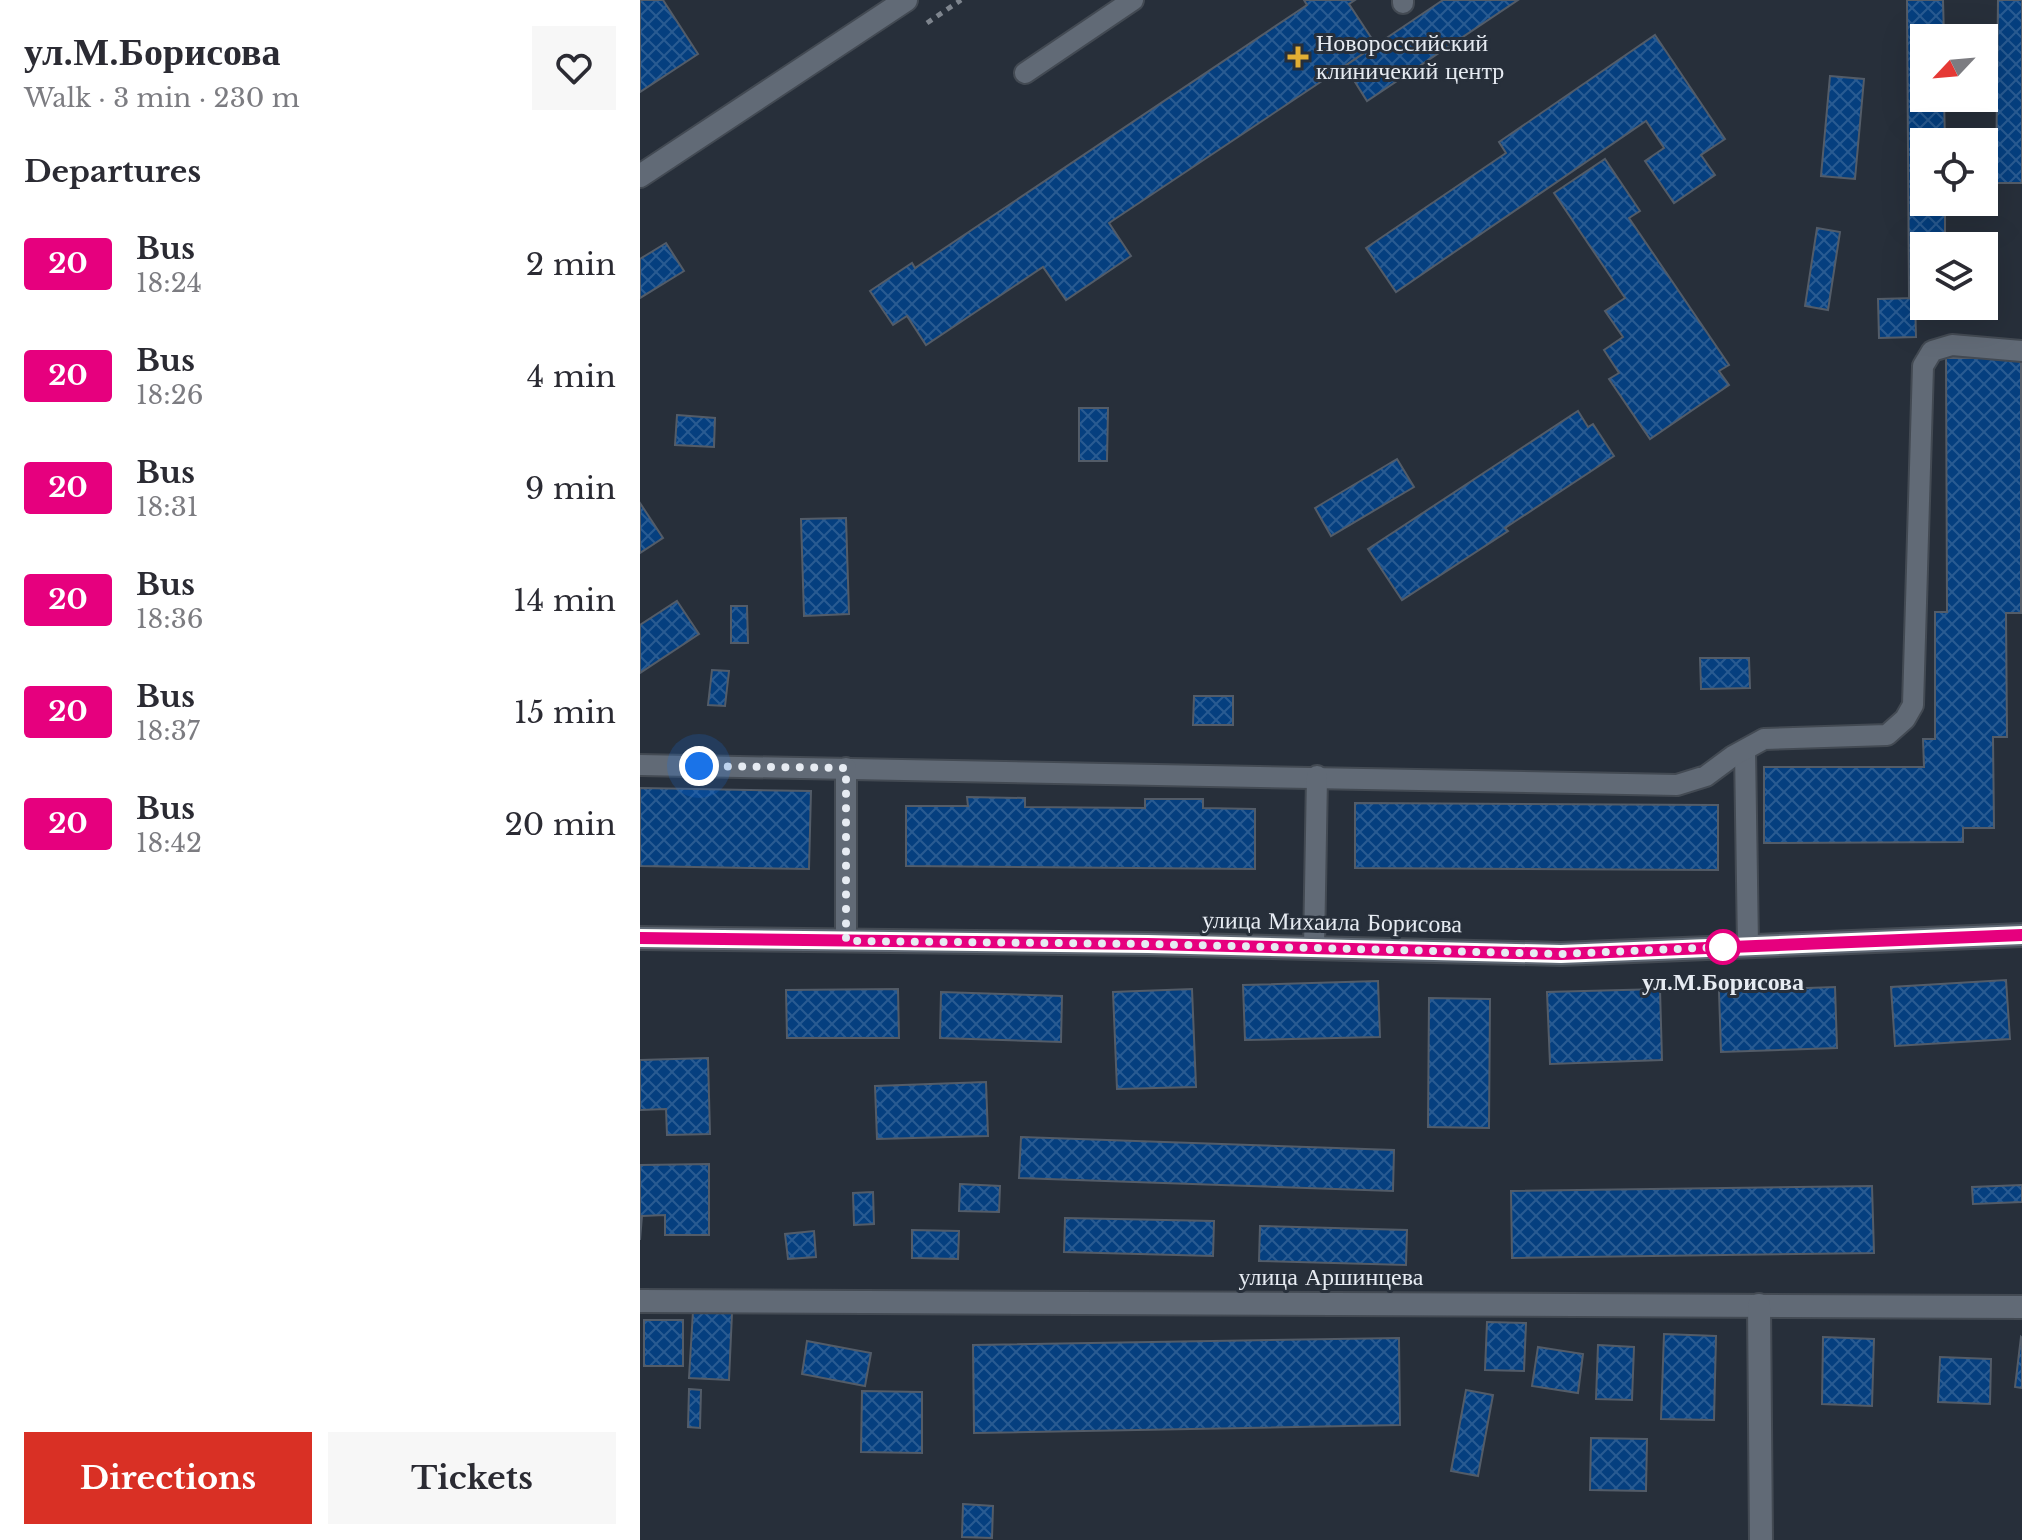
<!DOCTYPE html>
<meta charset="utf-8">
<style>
:root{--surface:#fff;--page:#f7f7f7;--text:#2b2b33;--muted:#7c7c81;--accent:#d93025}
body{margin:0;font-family:"Libre Baskerville",serif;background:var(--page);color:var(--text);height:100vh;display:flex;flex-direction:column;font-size:30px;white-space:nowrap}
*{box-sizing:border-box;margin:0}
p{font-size:26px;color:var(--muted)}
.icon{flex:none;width:44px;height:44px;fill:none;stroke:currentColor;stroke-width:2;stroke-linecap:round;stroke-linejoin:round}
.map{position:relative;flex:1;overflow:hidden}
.sheet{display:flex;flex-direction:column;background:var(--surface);width:640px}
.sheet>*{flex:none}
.badge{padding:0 16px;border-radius:6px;font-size:28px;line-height:52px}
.needle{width:52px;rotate:244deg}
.fabs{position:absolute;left:1270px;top:24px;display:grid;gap:16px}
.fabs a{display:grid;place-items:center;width:88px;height:88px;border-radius:0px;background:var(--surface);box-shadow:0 8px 32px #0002;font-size:40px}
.you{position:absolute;width:40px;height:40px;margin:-20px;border:6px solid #fff;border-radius:50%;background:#1a73e8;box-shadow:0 0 0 12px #1a73e833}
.map>.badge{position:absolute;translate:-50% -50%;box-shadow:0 0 0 4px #fff}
h2{padding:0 24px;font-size:30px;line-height:72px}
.round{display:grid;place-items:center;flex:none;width:84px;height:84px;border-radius:0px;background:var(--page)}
.overview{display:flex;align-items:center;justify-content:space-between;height:136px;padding:0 24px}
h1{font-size:38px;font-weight:700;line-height:60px}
.cta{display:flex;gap:16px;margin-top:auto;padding:16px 24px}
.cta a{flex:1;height:92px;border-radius:0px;background:var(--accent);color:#fff;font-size:32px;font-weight:700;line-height:92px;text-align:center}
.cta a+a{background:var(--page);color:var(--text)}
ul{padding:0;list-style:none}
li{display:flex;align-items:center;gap:24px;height:112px;padding:0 24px}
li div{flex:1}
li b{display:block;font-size:30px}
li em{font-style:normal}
li .badge{min-width:88px;font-weight:700;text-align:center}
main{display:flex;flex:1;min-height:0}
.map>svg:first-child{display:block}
.building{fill:url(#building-cross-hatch);stroke:#535c68;stroke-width:2}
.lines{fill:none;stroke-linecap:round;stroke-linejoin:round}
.service-casing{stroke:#434a53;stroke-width:24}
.minor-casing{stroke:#434a53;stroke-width:26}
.path{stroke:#7e858e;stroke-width:5;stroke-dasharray:6 6;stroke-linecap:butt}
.service{stroke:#616a76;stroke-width:20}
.minor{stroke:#616a76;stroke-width:22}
.line-casing{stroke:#fff;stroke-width:18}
.line{stroke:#e6007e;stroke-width:12}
.walk{stroke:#e6ebf2;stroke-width:8;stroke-dasharray:0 14.4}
.poi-dot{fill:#e2af34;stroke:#272f3a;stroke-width:3}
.stop-dot{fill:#fff;stroke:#e6007e;stroke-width:4}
.labels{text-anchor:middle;stroke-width:6;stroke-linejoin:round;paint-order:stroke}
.poi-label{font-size:24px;fill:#e6ebf2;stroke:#272f3a;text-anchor:start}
.street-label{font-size:24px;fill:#e6ebf2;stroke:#272f3a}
.stop-label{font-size:24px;font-weight:bold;fill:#e6ebf2;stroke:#272f3a}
</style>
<main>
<section class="sheet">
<div class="overview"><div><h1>ул.М.Борисова</h1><p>Walk · 3 min · 230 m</p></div><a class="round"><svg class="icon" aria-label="heart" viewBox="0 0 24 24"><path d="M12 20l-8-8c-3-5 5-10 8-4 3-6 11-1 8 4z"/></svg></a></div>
<h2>Departures</h2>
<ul>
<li><span class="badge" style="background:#e6007e;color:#fff">20</span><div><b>Bus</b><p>18:24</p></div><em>2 min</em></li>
<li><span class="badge" style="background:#e6007e;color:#fff">20</span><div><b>Bus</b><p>18:26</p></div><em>4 min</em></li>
<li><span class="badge" style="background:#e6007e;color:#fff">20</span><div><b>Bus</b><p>18:31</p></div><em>9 min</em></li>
<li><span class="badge" style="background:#e6007e;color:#fff">20</span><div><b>Bus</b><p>18:36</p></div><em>14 min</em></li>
<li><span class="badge" style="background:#e6007e;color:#fff">20</span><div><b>Bus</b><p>18:37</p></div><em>15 min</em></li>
<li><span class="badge" style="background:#e6007e;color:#fff">20</span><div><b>Bus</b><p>18:42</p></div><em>20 min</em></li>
</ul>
<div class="cta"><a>Directions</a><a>Tickets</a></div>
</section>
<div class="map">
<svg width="1382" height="1540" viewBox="0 0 1382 1540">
<defs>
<pattern id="building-cross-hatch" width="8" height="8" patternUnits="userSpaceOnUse" patternTransform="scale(2)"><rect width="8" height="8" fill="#053f7f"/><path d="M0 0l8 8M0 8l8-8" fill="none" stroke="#295b92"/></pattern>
</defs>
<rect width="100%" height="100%" fill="#272f3a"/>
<g class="building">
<polygon points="0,0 23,0 58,54 0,92"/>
<polygon points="664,0 715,0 709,4 736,45 469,223 491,256 426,300 403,267 286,345 267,316 253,325 230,291 272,263 275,268 667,5"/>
<polygon points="803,0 878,0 727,101 705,66"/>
<polygon points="1267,0 1303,0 1304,38 1284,38 1284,98 1304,98 1305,142 1284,142 1284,202 1305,202 1305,246 1284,246 1284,298 1269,298"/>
<polygon points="1358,0 1382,0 1382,183 1356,183"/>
<polygon points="1015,35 1085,139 1061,155 1075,175 1034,203 1005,161 1024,148 1006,121 756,292 726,248 866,153 859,142"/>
<polygon points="1190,76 1224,79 1215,179 1181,176"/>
<polygon points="965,159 1000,211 989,218 1089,365 1079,371 1089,385 1010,439 969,379 979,373 964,350 983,337 965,311 985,298 914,193"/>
<polygon points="1177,228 1200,232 1188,310 1165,306"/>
<polygon points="26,243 44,271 0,298 0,259"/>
<polygon points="1275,298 1276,337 1239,338 1238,299"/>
<polygon points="1306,358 1381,358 1381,613 1366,613 1367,737 1353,737 1354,828 1323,828 1323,842 1124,843 1124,767 1284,767 1283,739 1295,739 1295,612 1307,612"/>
<polygon points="439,408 468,408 467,461 439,461"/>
<polygon points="938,411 948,427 953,424 974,456 865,528 868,531 762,600 728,549"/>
<polygon points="37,415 75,418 74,447 35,445"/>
<polygon points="757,459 774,487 691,536 675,508"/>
<polygon points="0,503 23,538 0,553"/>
<polygon points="206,518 209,614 164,616 161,519"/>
<polygon points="37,601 59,634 0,673 0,625"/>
<polygon points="91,606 107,606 108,643 91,643"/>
<polygon points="1060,658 1109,658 1110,688 1061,689"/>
<polygon points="72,670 89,671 85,706 68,705"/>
<polygon points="554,696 593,696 593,725 553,725"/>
<polygon points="0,788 171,791 169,869 0,866"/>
<polygon points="327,797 385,798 385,807 505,808 505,799 563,799 563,808 615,809 615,869 266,866 266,806 328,806"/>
<polygon points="715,803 1078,805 1078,870 715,868"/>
<polygon points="1366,980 1370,1039 1255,1046 1251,987"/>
<polygon points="738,981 740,1037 605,1040 603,985"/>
<polygon points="1195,987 1197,1048 1081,1052 1079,991"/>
<polygon points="258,989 259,1038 147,1038 146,990"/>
<polygon points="552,989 556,1087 477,1089 473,992"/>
<polygon points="1020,989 1022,1060 910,1064 907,992"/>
<polygon points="301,992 422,996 421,1042 300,1038"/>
<polygon points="789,998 850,999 849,1128 788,1127"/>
<polygon points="68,1058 70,1134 27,1135 26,1109 0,1110 0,1060"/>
<polygon points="346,1082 348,1136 237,1139 235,1086"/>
<polygon points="381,1137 754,1150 753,1191 379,1178"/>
<polygon points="69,1164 69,1235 25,1235 25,1215 2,1216 0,1240 0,1165"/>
<polygon points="320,1184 360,1186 359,1212 319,1211"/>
<polygon points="1382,1185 1382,1202 1333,1204 1332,1187"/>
<polygon points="1232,1186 1234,1253 872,1258 871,1191"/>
<polygon points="233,1192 234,1224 214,1225 213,1193"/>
<polygon points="425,1218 574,1221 573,1256 424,1252"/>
<polygon points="620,1226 767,1230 766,1265 619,1261"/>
<polygon points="272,1230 319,1231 318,1259 272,1258"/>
<polygon points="174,1231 176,1257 148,1259 145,1234"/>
<polygon points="53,1311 92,1313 89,1380 49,1378"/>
<rect x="4" y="1320" width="39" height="46"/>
<polygon points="847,1322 886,1323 884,1371 845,1370"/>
<polygon points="1024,1334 1076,1336 1074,1420 1021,1419"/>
<polygon points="1183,1337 1234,1339 1232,1406 1182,1404"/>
<polygon points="1381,1337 1382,1338 1382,1388 1375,1387"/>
<polygon points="759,1338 760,1425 334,1433 333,1345"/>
<polygon points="167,1341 231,1353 225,1386 162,1374"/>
<polygon points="958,1345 994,1347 992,1400 956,1399"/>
<polygon points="898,1347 943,1354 938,1393 892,1386"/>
<polygon points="1300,1357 1351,1359 1350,1404 1298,1402"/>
<polygon points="49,1389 61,1390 60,1428 48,1427"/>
<polygon points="826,1390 853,1395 838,1476 811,1471"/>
<polygon points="222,1391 282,1392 282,1453 221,1452"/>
<polygon points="951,1438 1007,1439 1006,1491 950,1490"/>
<polygon points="323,1504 353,1506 352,1538 322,1537"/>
</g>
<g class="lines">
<g class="service-casing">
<g id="service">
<polyline points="763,0 763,3"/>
<polyline points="385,73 493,0"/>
<polyline points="1105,750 1108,946"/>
<polyline points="0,765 1037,785 1066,776 1093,756 1124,739 1247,735 1265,719 1273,705 1283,366 1292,351 1312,345 1382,351"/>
<polyline points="206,768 206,941"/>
<polyline points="674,948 677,776"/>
</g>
</g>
<g class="minor-casing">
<g id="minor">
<polyline points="0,176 266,0"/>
<polyline points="0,938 508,944 921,954 1382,935"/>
<polyline points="0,1301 1382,1307"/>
<polyline points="1119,1305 1121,1540"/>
</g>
</g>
<polyline class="path" points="287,23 321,0"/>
<use href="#service" class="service"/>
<use href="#minor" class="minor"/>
</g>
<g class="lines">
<g class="line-casing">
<polyline id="line" points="0,938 508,944 921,954 1382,935"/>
</g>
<use href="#line" class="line"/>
<polyline class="walk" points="59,766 206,768 206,941 508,944 921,954 1083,947"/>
</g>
<path class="poi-dot" d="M654 45h8v8h8v8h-8v8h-8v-8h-8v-8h8z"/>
<circle class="stop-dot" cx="1083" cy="947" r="16"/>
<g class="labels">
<g class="poi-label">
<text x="676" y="51">Новороссийский<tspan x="676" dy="28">клиничекий центр</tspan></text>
</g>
<g class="street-label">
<text transform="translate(692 922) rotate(1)" y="8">улица Михаила Борисова</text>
<text x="691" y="1285">улица Аршинцева</text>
</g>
<g class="stop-label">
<text x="1083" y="990">ул.М.Борисова</text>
</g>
</g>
</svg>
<div class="fabs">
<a><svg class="needle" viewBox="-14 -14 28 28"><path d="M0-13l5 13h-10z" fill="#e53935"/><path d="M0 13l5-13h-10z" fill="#7c7c81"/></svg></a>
<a><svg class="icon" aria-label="locate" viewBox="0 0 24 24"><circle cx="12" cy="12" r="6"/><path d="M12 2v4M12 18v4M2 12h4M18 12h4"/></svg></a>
<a><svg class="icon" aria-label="layers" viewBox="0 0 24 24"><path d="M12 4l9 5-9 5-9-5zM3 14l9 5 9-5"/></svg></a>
</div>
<div class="you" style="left:59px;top:766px"></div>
</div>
</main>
